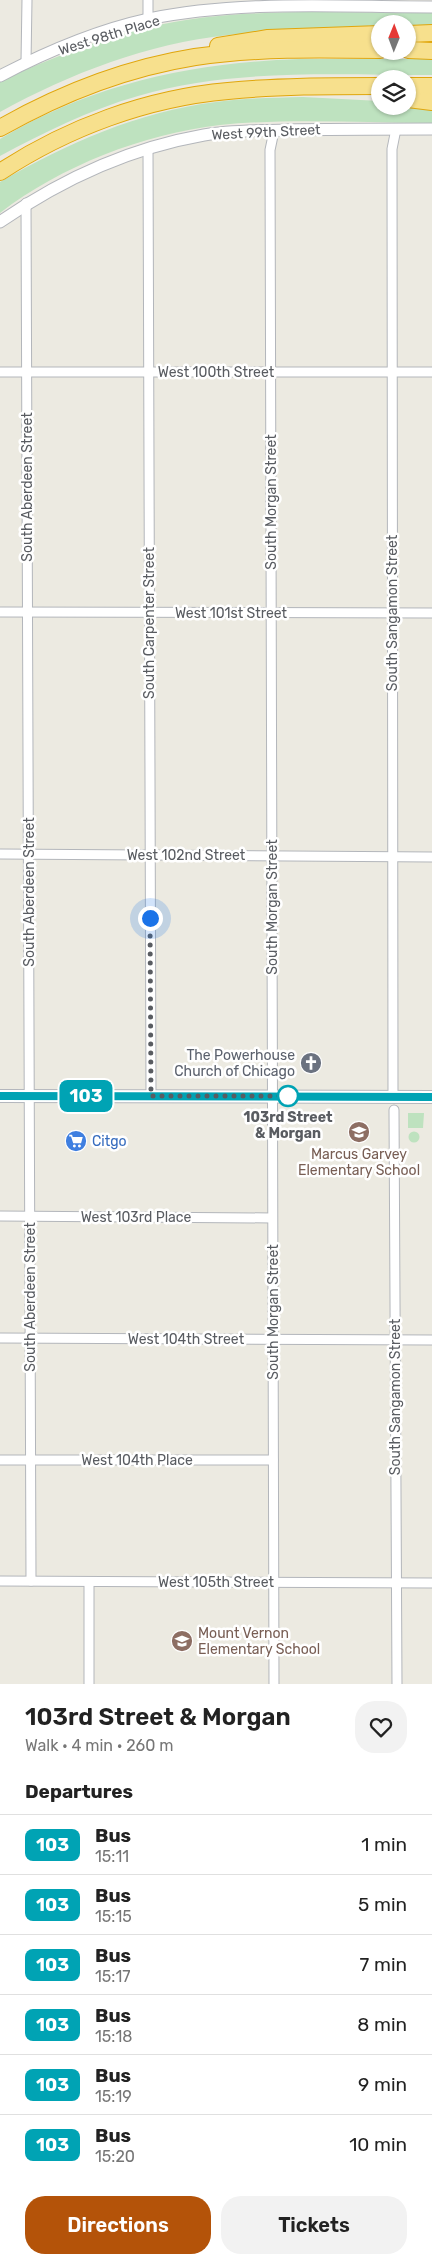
<!DOCTYPE html>
<meta charset="utf-8">
<style>
:root{--surface:#fff;--page:#f2f2f2;--text:#222;--muted:#767676;--line:#e0e0e0;--accent:#b45309}
body{margin:0;font-family:Rubik,sans-serif;background:var(--page);color:var(--text);height:100vh;display:flex;flex-direction:column;font-size:19px;white-space:nowrap}
*{box-sizing:border-box;margin:0}
p{font-size:16px;color:var(--muted)}
.icon{flex:none;width:28px;height:28px;fill:none;stroke:currentColor;stroke-width:2;stroke-linecap:round;stroke-linejoin:round}
.map{position:relative;height:1684px;overflow:hidden}
.sheet{display:flex;flex-direction:column;background:var(--surface);flex:1}
.sheet>*{flex:none}
.badge{padding:0 10px;border-radius:8px;font-size:18px;line-height:32px}
.needle{width:32px;rotate:1deg}
.buttons{position:absolute;left:371px;top:15px;display:grid;gap:10px}
.buttons a{display:grid;place-items:center;width:45px;height:45px;border-radius:50%;background:var(--surface);box-shadow:0 1px 4px #0004;font-size:25px}
.you{position:absolute;width:25px;height:25px;margin:-12px;border:4px solid #fff;border-radius:50%;background:#1a73e8;box-shadow:0 0 0 8px #1a73e833}
.map>.badge{position:absolute;translate:-50% -50%;box-shadow:0 0 0 2px #fff}
h2{padding:0 25px;font-size:19px;line-height:45px}
.round{display:grid;place-items:center;flex:none;width:52px;height:52px;border-radius:20px;background:var(--page)}
.summary{display:flex;align-items:center;justify-content:space-between;height:85px;padding:0 25px}
h1{font-size:24px;font-weight:600;line-height:38px}
.action{display:flex;gap:10px;margin-top:auto;padding:10px 25px}
.action a{flex:1;height:58px;border-radius:20px;background:var(--accent);color:#fff;font-size:20px;font-weight:600;line-height:58px;text-align:center}
.action a+a{background:var(--page);color:var(--text)}
ul{padding:0;list-style:none}
li{display:flex;align-items:center;gap:15px;height:60px;padding:0 25px;border-top:1px solid var(--line)}
li div{flex:1}
li b{display:block;font-size:19px}
li em{font-style:normal}
li .badge{min-width:55px;font-weight:700;text-align:center}
.map>svg:first-child{display:block}
.green{fill:#bee2bf}
.lines{fill:none;stroke-linecap:round;stroke-linejoin:round}
.minor-casing{stroke:#b3b6bb;stroke-width:11}
.tertiary-casing{stroke:#b3b6bb;stroke-width:13}
.secondary-casing{stroke:#b4b7bd;stroke-width:14}
.motorway-casing{stroke:#e0a60c;stroke-width:18}
.minor{stroke:#fff;stroke-width:9}
.tertiary{stroke:#fff;stroke-width:11}
.secondary{stroke:#fff;stroke-width:12}
.motorway{stroke:#f7e08d;stroke-width:16}
.line-casing{stroke:#fff;stroke-width:11}
.line{stroke:#00a3b4;stroke-width:8}
.walk{stroke:#595c61;stroke-width:5;stroke-dasharray:0 9}
.stop-dot{fill:#fff;stroke:#00a3b4;stroke-width:2.5}
.labels{text-anchor:middle;stroke-width:5;stroke-linejoin:round;paint-order:stroke}
.street-label{font-size:14px;fill:#595c61;stroke:#fff}
.worship-label{font-size:14px;fill:#5b616d;stroke:#fff;text-anchor:end}
.stop-label{font-size:14px;font-weight:bold;fill:#595c61;stroke:#fff}
.shop-label{font-size:14px;fill:#366cbe;stroke:#fff;text-anchor:start}
.education-label{font-size:14px;fill:#785e54;stroke:#fff}
</style>
<div class="map">
<svg width="432" height="1684" viewBox="0 0 432 1684">
<rect width="100%" height="100%" fill="#eceae1"/>
<g class="green">
<path d="M 432,13 L 432,28 L 408,29 L 408,24 L 380,24 L 380,29 C 330,30 279,30 228,35 C 147,44 71,73 0,112 L 0,82 L 3,80 C 62,53 122,30 186,20 C 267,8 351,13 432,13 Z"/>
<path d="M 299,59 L 432,59 L 432,75 C 334,75 233,68 138,96 C 89,110 45,132 0,156 L 0,139 C 94,83 192,63 299,59 Z"/>
<path d="M 303,97 L 380,101 L 380,106 L 432,106 L 432,123 C 362,123 289,118 220,125 C 143,134 61,166 0,213 L 0,182 C 68,143 137,112 216,102 C 244,98 274,98 303,97 Z"/>
<polygon points="408,1113 424,1113 423,1128 408,1128"/>
<circle cx="414" cy="1137" r="5.5"/>
</g>
<g class="lines">
<g class="minor-casing">
<g id="minor">
<polyline points="148,0 148,19"/>
<polyline points="26,62 27,0"/>
<polyline points="148,149 151,1096"/>
<polyline points="26,203 31,1581"/>
<polyline points="0,372 432,372"/>
<polyline points="0,612 432,613"/>
<polyline points="0,854 432,857"/>
<polyline points="393,1097 392,149 396,129"/>
<polyline points="394,1110 397,1684"/>
<polyline points="0,1216 272,1218"/>
<polyline points="0,1338 432,1340"/>
<polyline points="0,1460 273,1460"/>
<polyline points="0,1581 432,1583"/>
<polyline points="89,1582 89,1684"/>
<polyline points="274,1684 270,150 274,131"/>
</g>
</g>
<g class="tertiary-casing">
<g id="tertiary">
<path d="M 0,76 C 46,52 98,30 148,19 C 241,0 338,7 432,7"/>
<path d="M 0,222 C 62,179 130,148 204,135 C 230,130 258,131 284,130 C 333,129 383,129 432,129"/>
</g>
</g>
<g class="secondary-casing">
<polyline id="secondary" points="0,1096 432,1097"/>
</g>
<g class="motorway-casing">
<g id="motorway">
<polyline points="408,34 432,33"/>
<polyline points="218,46 268,38 380,34"/>
<polyline points="408,50 432,51"/>
<polyline points="408,86 432,86"/>
<polyline points="408,99 432,102"/>
<path d="M 0,128 C 60,94 126,68 195,57 C 256,48 318,49 380,50"/>
<path d="M 0,172 C 67,128 147,98 228,91 C 278,86 329,86 380,86"/>
</g>
</g>
<use href="#minor" class="minor"/>
<use href="#tertiary" class="tertiary"/>
<use href="#secondary" class="secondary"/>
<use href="#motorway" class="motorway"/>
</g>
<g class="lines">
<g class="line-casing">
<polyline id="line" points="0,1096 432,1097"/>
</g>
<use href="#line" class="line"/>
<polyline class="walk" points="150,918 151,1096 288,1096"/>
</g>
<defs>
<g id="church-disc" transform="scale(1.125)"><circle r="9.5" fill="#6b7280" stroke="#fff"/><path d="M-1.2-6h2.4v3.5h3.3v2.4h-3.3V6h-2.4V-.1h-3.3v-2.4h3.3Z" fill="#fff"/></g>
<g id="school-disc" transform="scale(1.125)"><circle r="9.5" fill="#8d6e63" stroke="#fff"/><path d="M0-5L7-2L0 1L-7-2ZM-4 1L0 2.5L4 1V4Q0 6-4 4Z" fill="#fff"/></g>
<g id="supermarket-disc" transform="scale(1.125)"><circle r="9.5" fill="#3f7fe0" stroke="#fff"/><path d="M-6-5.5h2.5l.6 2H6L4.5 2H-2.5L-4.4-4H-6ZM-1.5 3.2a1.3 1.3 0 1 0 .1 0ZM3 3.2a1.3 1.3 0 1 0 .1 0Z" fill="#fff"/></g>
</defs>
<g fill-rule="evenodd">
<use href="#church-disc" x="311" y="1063"/>
<use href="#school-disc" x="359" y="1132"/>
<use href="#supermarket-disc" x="76" y="1141"/>
<use href="#school-disc" x="182" y="1641"/>
</g>
<circle class="stop-dot" cx="288" cy="1096" r="10"/>
<g class="labels">
<g class="street-label">
<text transform="translate(109 35) rotate(-17)" y="5">West 98th Place</text>
<text transform="translate(266 132) rotate(-3)" y="5">West 99th Street</text>
<text x="216" y="377">West 100th Street</text>
<text transform="translate(27 487) rotate(-90)" y="5">South Aberdeen Street</text>
<text transform="translate(271 502) rotate(-90)" y="5">South Morgan Street</text>
<text x="231" y="618">West 101st Street</text>
<text transform="translate(392 613) rotate(-90)" y="5">South Sangamon Street</text>
<text transform="translate(149 623) rotate(-90)" y="5">South Carpenter Street</text>
<text x="186" y="860">West 102nd Street</text>
<text transform="translate(29 892) rotate(-90)" y="5">South Aberdeen Street</text>
<text transform="translate(272 907) rotate(-90)" y="5">South Morgan Street</text>
<text x="136" y="1222">West 103rd Place</text>
<text transform="translate(30 1297) rotate(-90)" y="5">South Aberdeen Street</text>
<text transform="translate(273 1312) rotate(-90)" y="5">South Morgan Street</text>
<text x="186" y="1344">West 104th Street</text>
<text transform="translate(395 1397) rotate(-90)" y="5">South Sangamon Street</text>
<text x="137" y="1465">West 104th Place</text>
<text x="216" y="1587">West 105th Street</text>
</g>
<g class="worship-label">
<text x="295" y="1060">The Powerhouse<tspan x="295" dy="16">Church of Chicago</tspan></text>
</g>
<g class="stop-label">
<text x="288" y="1122">103rd Street<tspan x="288" dy="16">&amp; Morgan</tspan></text>
</g>
<g class="shop-label">
<text x="92" y="1146">Citgo</text>
</g>
<g class="education-label">
<text x="359" y="1159">Marcus Garvey<tspan x="359" dy="16">Elementary School</tspan></text>
<text x="198" y="1638" text-anchor="start">Mount Vernon<tspan x="198" dy="16">Elementary School</tspan></text>
</g>
</g>
</svg>
<div class="buttons">
<a><svg class="needle" viewBox="-14 -14 28 28"><path d="M0-13l5 13h-10z" fill="#e53935"/><path d="M0 13l5-13h-10z" fill="#767676"/></svg></a>
<a><svg class="icon" aria-label="layers" viewBox="0 0 24 24"><path d="M12 4l9 5-9 5-9-5zM3 14l9 5 9-5"/></svg></a>
</div>
<div class="you" style="left:150px;top:918px"></div>
<b class="badge" style="left:86px;top:1096px;background:#00a3b4;color:#fff">103</b>
</div>
<section class="sheet">
<div class="summary"><div><h1>103rd Street &amp; Morgan</h1><p>Walk · 4 min · 260 m</p></div><a class="round"><svg class="icon" aria-label="heart" viewBox="0 0 24 24"><path d="M12 20l-8-8c-3-5 5-10 8-4 3-6 11-1 8 4z"/></svg></a></div>
<h2>Departures</h2>
<ul>
<li><span class="badge" style="background:#00a3b4;color:#fff">103</span><div><b>Bus</b><p>15:11</p></div><em>1 min</em></li>
<li><span class="badge" style="background:#00a3b4;color:#fff">103</span><div><b>Bus</b><p>15:15</p></div><em>5 min</em></li>
<li><span class="badge" style="background:#00a3b4;color:#fff">103</span><div><b>Bus</b><p>15:17</p></div><em>7 min</em></li>
<li><span class="badge" style="background:#00a3b4;color:#fff">103</span><div><b>Bus</b><p>15:18</p></div><em>8 min</em></li>
<li><span class="badge" style="background:#00a3b4;color:#fff">103</span><div><b>Bus</b><p>15:19</p></div><em>9 min</em></li>
<li><span class="badge" style="background:#00a3b4;color:#fff">103</span><div><b>Bus</b><p>15:20</p></div><em>10 min</em></li>
</ul>
<div class="action"><a>Directions</a><a>Tickets</a></div>
</section>
